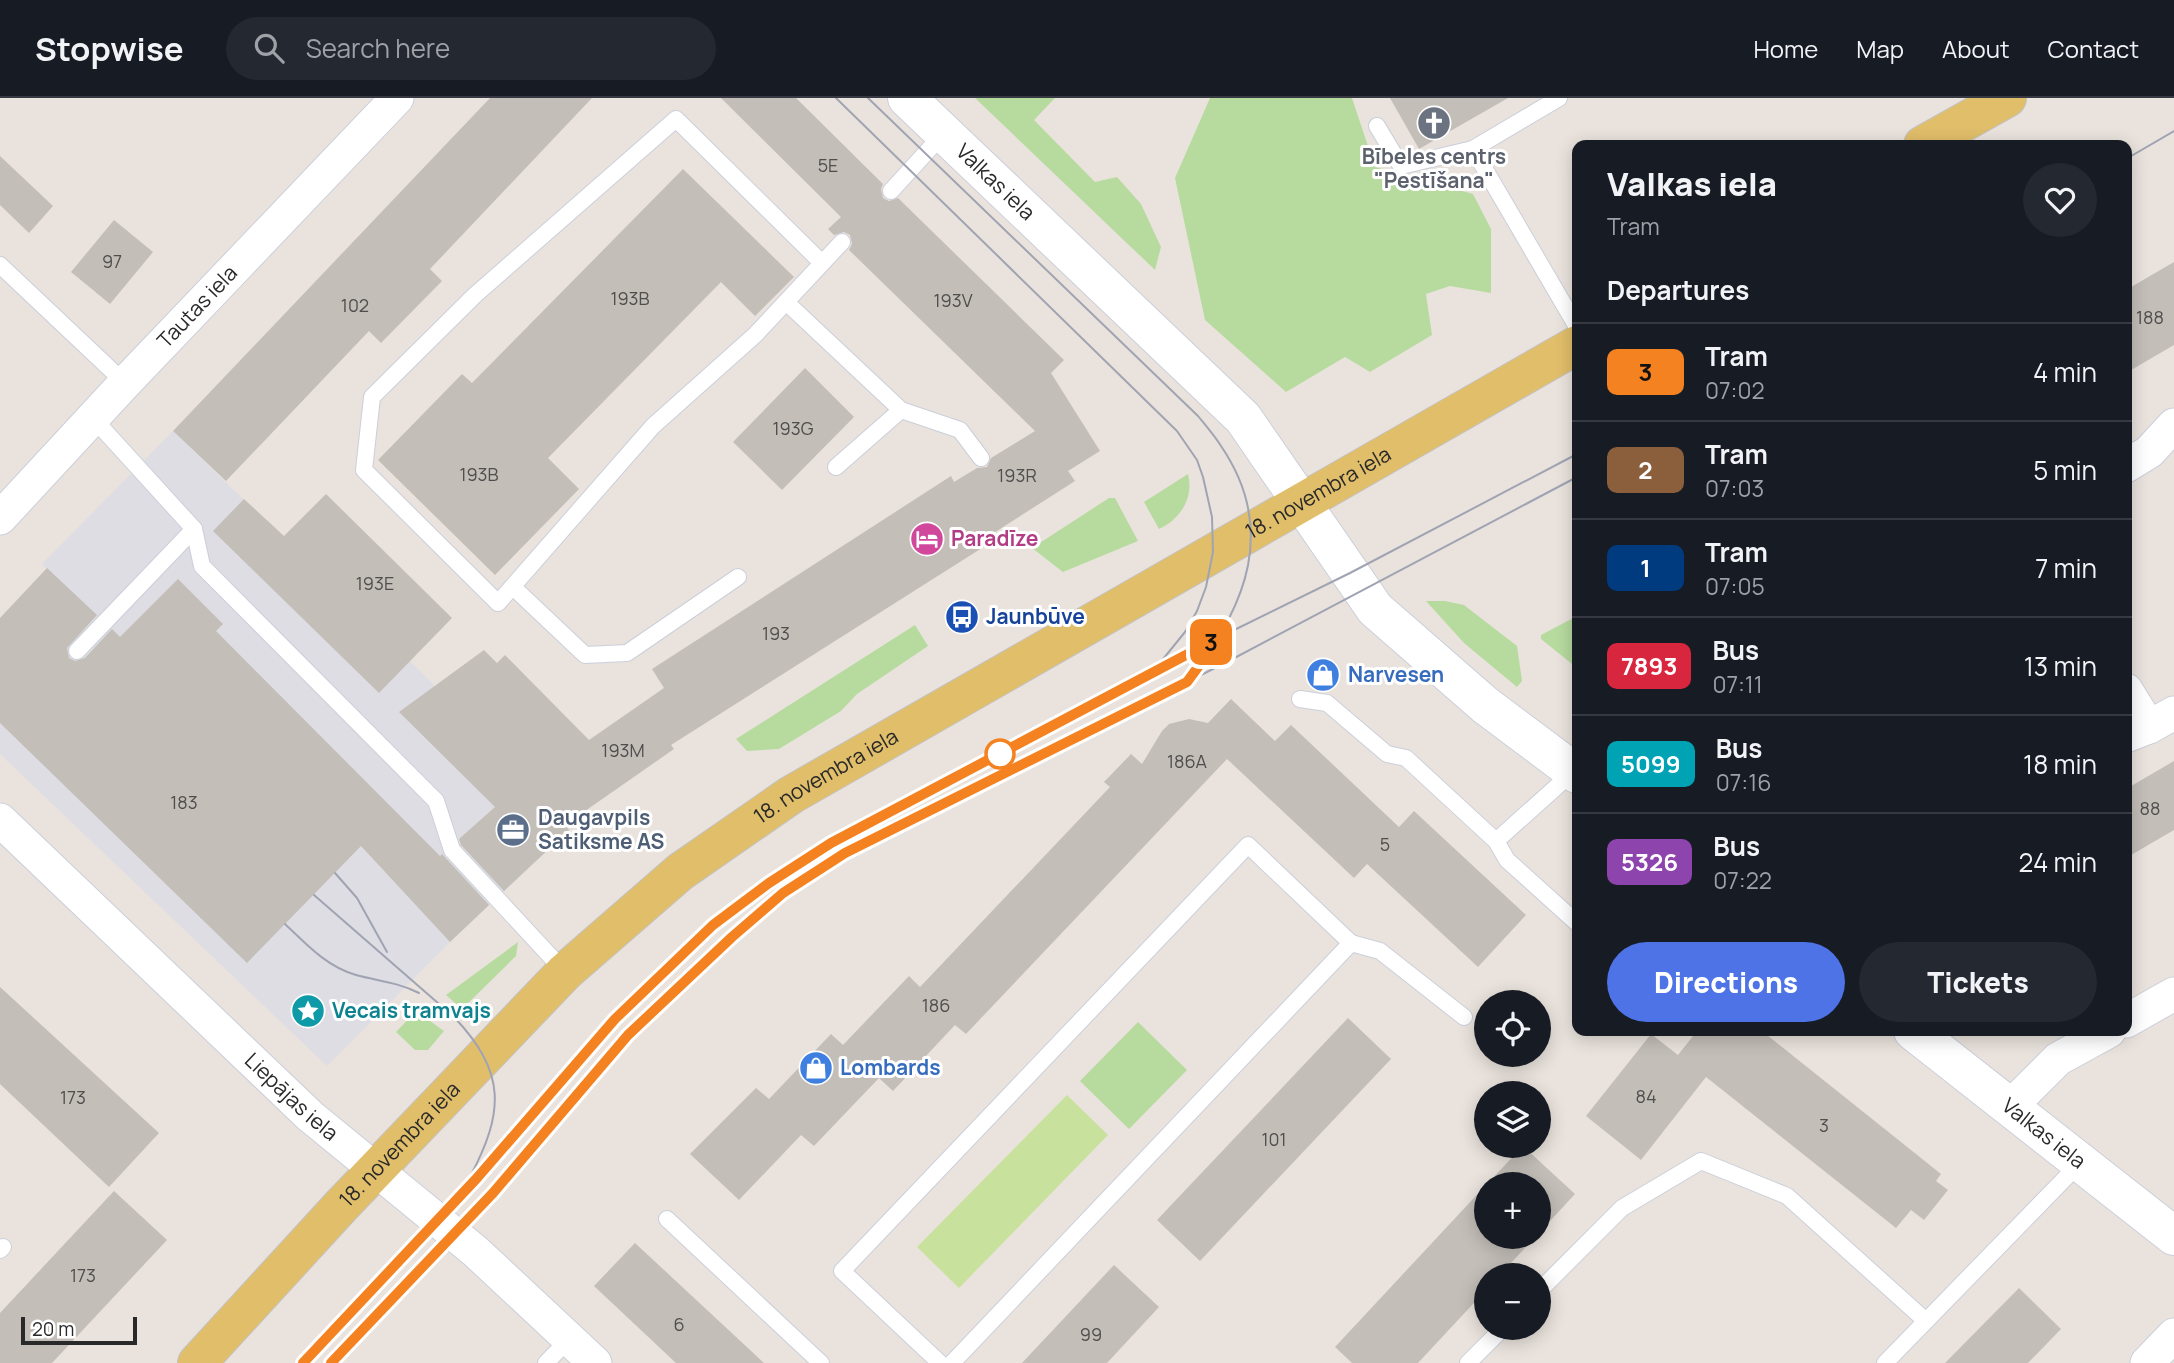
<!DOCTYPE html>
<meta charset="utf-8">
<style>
:root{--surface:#171b24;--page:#242831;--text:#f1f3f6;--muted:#9ea1a6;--line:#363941;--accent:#4d73e6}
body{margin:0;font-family:Manrope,sans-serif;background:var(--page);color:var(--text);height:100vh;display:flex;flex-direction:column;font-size:26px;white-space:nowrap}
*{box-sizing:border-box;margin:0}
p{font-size:23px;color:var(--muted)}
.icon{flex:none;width:38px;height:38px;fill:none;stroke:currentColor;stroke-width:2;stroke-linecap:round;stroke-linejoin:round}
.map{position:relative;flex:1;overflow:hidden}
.panel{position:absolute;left:1572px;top:42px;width:560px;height:896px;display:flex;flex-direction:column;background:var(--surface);border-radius:14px;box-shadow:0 4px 18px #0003}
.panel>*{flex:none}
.badge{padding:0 14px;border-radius:10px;font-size:24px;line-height:46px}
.fabs{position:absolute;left:1474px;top:892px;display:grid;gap:14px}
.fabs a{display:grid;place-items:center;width:77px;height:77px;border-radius:50%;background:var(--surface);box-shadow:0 4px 18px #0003;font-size:35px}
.scale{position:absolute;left:21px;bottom:18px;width:116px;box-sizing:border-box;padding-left:7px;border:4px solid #292929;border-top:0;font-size:19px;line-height:24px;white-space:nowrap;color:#292929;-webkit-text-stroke:5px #fff;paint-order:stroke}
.map>.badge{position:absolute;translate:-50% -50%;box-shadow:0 0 0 4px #fff}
h2{padding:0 35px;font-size:26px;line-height:63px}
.round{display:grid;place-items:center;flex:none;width:74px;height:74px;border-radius:37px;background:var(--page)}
.headline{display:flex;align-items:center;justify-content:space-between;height:119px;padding:0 35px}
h1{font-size:33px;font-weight:800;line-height:52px}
.action{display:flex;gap:14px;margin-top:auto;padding:14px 35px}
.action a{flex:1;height:80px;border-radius:42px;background:var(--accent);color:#fff;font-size:28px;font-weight:800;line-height:80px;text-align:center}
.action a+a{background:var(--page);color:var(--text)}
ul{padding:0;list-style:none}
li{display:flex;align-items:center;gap:21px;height:98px;padding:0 35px;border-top:2px solid var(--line)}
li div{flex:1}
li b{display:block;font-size:26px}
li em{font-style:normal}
li .badge{min-width:77px;font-weight:700;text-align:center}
header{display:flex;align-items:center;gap:42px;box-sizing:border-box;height:98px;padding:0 35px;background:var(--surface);border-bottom:2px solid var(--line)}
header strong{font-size:33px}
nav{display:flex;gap:38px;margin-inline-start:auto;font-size:24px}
.search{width:490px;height:63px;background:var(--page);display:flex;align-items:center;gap:18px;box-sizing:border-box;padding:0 24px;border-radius:38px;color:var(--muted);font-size:26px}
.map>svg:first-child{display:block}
.industrial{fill:#dedde3}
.green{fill:#b7db9f}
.pitch{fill:#c8e19c}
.building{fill:#c3beb8}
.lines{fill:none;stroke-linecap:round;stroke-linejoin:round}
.lane-casing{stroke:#cbcfda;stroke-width:18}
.street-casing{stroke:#cbcfda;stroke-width:35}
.secondary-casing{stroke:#cbcfda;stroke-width:40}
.primary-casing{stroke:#c3c3c3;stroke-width:40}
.lane{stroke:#fff;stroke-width:16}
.street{stroke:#fff;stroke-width:33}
.secondary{stroke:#fff;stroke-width:38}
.primary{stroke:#e1be6a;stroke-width:38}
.tram{stroke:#a0a4b2;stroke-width:2}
.line-casing{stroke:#fff;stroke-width:16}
.line{stroke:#f58220;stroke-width:10}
.stop-dot{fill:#fff;stroke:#f58220;stroke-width:3.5}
.labels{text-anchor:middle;stroke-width:6;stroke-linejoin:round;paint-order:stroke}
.number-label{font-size:18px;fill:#504e4d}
.worship-label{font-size:21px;font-weight:bold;fill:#5b616d;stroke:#fff}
.street-label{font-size:21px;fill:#292929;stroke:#fff}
.hotel-label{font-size:21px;font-weight:bold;fill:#b23c85;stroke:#fff;text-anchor:start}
.transit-label{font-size:21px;font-weight:bold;fill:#164399;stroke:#fff;text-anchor:start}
.shop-label{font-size:21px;font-weight:bold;fill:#366cbe;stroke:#fff;text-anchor:start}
.service-label{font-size:21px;font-weight:bold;fill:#4e5e75;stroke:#fff;text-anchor:start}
.culture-label{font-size:21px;font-weight:bold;fill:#0d838f;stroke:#fff;text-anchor:start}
</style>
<header>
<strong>Stopwise</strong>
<div class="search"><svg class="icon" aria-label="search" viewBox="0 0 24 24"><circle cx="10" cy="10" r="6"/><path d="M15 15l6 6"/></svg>Search here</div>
<nav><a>Home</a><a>Map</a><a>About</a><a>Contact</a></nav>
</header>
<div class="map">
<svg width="2174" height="1265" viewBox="0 0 2174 1265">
<rect width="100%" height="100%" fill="#eae3dd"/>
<polygon class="industrial" points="173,333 493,644 556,676 589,714 450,844 327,968 0,656 0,520 47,471 42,466"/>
<g class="green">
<polygon points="975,0 1055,0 1034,22 1095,84 1117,79 1141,106 1161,149 1155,172"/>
<polygon points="1210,0 1352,0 1375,69 1473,96 1491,131 1491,195 1450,188 1426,196 1432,237 1370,274 1345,259 1286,294 1205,222 1175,80"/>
<path d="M 1188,376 C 1194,399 1181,421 1159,431 L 1144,404 Z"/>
<polygon points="1109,400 1115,400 1138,443 1063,474 1032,450"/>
<polygon points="1445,503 1464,507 1517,548 1522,583 1517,589 1464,545 1426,503"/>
<polygon points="1577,518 1577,570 1541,541 1541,537"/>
<polygon points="915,527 928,548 857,596 841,613 779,651 747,653 736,641"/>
<polygon points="518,844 516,858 462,911 446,897"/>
<polygon points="416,913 444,933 428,952 415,952 396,934"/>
<polygon points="1138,924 1187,972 1129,1031 1080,983"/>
</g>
<polygon class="pitch" points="1067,997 1108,1037 959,1190 917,1149"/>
<g class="building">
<polygon points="490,0 592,0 430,171 442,183 381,245 369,233 226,383 173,333"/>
<polygon points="721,0 796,0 883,86 881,91 883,100 889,103 898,100 1064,262 1051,275 1100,353 1068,373 1075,383 989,438 993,443 671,647 674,651 565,727 569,732 504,793 461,747 459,741 495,709 399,614 484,552 497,565 505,557 589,642 664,590 652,571 951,378 954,384 977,370 987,369 991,360 1035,333 849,152 852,146 850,137 844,134 834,137 828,131 841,119"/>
<polygon points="1390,0 1508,0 1419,51"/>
<polygon points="0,58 53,108 29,135 0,107"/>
<polygon points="683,71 794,179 755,218 721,184 548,360 579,391 495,477 378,362 462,276 472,285"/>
<polygon points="114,122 153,154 110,206 71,174"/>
<polygon points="2174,164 2174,247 2126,275 2126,192"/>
<polygon points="805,270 854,319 782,392 733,344"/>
<polygon points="326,396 452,520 379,595 213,433 244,401 284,438"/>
<polygon points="47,470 97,517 67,550 69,560 75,563 85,560 112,531 120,539 178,481 223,526 216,533 440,758 442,756 489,807 450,844 361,748 247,865 0,625 0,520"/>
<polygon points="1231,601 1275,643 1291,627 1399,729 1414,713 1526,817 1478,869 1367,766 1354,780 1227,661 966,936 955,927 893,993 879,980 814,1048 801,1037 739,1102 690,1056 756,990 769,1001 831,936 843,947 909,878 920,889 1110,689 1104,684 1131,656 1142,666 1162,633 1169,626 1189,621 1208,625"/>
<polygon points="2174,663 2174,732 2126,760 2126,691"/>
<polygon points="0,889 159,1035 109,1089 0,986"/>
<polygon points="1348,920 1391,961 1200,1163 1157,1122"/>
<polygon points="1697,933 1762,933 1941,1076 1936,1083 1948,1092 1924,1122 1911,1112 1896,1130 1706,979 1641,1062 1586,1018 1651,936 1678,957"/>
<polygon points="1523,1048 1575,1096 1538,1136 1538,1087 1486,1087"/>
<polygon points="1486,1087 1486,1139 1535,1139 1499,1178 1486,1178 1486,1192 1418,1265 1352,1265 1335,1249"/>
<polygon points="114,1093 167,1142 52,1265 0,1265 0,1215"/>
<polygon points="635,1145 764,1265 676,1265 594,1188"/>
<polygon points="1114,1167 1159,1209 1107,1265 1022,1265"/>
<polygon points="2019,1190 2061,1231 2028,1265 1945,1265"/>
</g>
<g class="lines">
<g class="lane-casing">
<g id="lane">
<polyline points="1377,28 1401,68 1473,51 1577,229"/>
<polyline points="1473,51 1559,0"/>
<polyline points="891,93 944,35"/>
<polyline points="822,165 676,21 475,197 372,299 364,372 498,505 653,328 755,237 842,144"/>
<polyline points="0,167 125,285"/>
<polyline points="786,204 901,312 960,332 981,360"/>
<polyline points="92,319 194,431 202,468 436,703 452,752 565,874"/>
<polyline points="836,369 901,312"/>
<polyline points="513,489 585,557 627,555 738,479"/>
<polyline points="77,553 194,431"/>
<polyline points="1300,601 1327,605 1387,656 1406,660 1496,743 1507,762 1577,825"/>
<polyline points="1496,743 1573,674"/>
<polyline points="667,1121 821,1265"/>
<polyline points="0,1152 3,1149"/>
<polyline points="1538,1194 1622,1110 1701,1063 1787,1098 1926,1223"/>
<polyline points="546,1265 569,1241"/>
<polyline points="940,1265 842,1173 1248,747 1351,845"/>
<polyline points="952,1265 1351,845 1380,853 1464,919"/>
<polyline points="1468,1265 1503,1230"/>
<polyline points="1885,1265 2081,1064"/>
</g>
</g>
<g class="street-casing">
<g id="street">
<polyline points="2126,368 2149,354 2174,327"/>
<path id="s1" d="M 0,420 L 125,285 L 397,0"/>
<polyline points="2126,592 2149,629"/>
<polyline points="2126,638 2149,629 2174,615"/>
<path id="s2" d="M 0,722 L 310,1018 L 475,1153 L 595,1265"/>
<polyline points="2126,923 2174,896"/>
<polyline points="2011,1008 2058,961 2109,933"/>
<polyline points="2147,1265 2174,1237"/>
</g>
</g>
<g class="secondary-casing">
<g id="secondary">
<path id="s3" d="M 907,0 L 1243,320 L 1375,511 L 1485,607 L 1577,676"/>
<path id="s4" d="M 1913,933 L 2174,1138"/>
</g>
</g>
<g class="primary-casing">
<g id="primary">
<polyline points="1923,47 2007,0"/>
<path id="s5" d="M 197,1265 L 341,1108 L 565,874 L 680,774 L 791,697 L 1577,247"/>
</g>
</g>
<use href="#lane" class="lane"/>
<use href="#street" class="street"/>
<use href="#secondary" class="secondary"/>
<use href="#primary" class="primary"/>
<g class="tram">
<polyline points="836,0 1177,333 1197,362 1203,379 1212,419 1213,454 1206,489 1197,513 1185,534 1155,571"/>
<path d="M 868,0 L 1198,318 C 1206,328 1214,337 1221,348 C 1277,430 1247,507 1191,579"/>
<polyline points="2126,61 2174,33"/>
<polyline points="335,775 357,800 387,854"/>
<path d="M 314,797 L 454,919 C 507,975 504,1014 470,1079"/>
<path d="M 285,826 C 306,846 327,869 356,877 C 378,883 397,884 419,895"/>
<polyline points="303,1265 477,1080 615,921 713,827 769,785 831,745 1220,539 1350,475 1577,356"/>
<polyline points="331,1265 493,1095 628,937 731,839 784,795 845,755 1225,565 1577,379"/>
</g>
</g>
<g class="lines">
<g class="line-casing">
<polyline id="line" points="303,1265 477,1080 615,921 713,827 769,785 831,745 1220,539 1187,584 845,755 783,795 732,839 628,937 493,1095 331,1265"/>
</g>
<use href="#line" class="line"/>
</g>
<defs>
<g id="church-disc" transform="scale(1.75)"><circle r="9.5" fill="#6b7280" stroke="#fff"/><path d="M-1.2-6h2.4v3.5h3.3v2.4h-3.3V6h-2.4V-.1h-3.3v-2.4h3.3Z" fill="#fff"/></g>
<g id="hotel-disc" transform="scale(1.75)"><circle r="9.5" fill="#d1479c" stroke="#fff"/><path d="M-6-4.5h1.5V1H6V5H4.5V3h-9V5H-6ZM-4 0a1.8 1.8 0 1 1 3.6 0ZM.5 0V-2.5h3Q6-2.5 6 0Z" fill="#fff"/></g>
<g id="bus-disc" transform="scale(1.75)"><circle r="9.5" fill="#1a4fb4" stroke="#fff"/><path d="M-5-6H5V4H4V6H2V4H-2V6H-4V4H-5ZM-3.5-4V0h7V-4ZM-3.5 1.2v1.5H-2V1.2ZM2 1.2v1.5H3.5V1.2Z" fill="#fff"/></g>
<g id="shop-disc" transform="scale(1.75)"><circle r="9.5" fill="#3f7fe0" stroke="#fff"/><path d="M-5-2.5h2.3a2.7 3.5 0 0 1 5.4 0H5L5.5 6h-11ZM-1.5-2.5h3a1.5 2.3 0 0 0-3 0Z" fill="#fff"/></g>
<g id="office-disc" transform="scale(1.75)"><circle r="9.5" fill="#5c6f8a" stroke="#fff"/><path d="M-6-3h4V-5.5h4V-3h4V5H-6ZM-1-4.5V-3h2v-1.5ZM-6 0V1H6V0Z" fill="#fff"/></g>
<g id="sight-disc" transform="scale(1.75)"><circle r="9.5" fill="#0f9aa8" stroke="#fff"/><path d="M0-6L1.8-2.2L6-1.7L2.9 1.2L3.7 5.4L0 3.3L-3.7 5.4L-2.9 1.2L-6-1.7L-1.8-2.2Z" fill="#fff"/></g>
</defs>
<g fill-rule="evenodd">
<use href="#church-disc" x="1434" y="25"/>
<use href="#hotel-disc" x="927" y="441"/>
<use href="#bus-disc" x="962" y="519"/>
<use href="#shop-disc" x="1323" y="577"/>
<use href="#office-disc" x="513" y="732"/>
<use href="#sight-disc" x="308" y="913"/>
<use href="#shop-disc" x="816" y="970"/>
</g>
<circle class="stop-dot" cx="1000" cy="656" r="14"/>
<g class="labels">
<g class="number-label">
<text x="828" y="74">5E</text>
<text x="112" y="170">97</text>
<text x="630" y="207">193B</text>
<text x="953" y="209">193V</text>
<text x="355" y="214">102</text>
<text x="2150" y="226">188</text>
<text x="793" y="337">193G</text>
<text x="479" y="383">193B</text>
<text x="1017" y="384">193R</text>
<text x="375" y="492">193E</text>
<text x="776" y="542">193</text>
<text x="623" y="659">193M</text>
<text x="1187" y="670">186A</text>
<text x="184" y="711">183</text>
<text x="2150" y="717">88</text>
<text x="1385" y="753">5</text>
<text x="936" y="914">186</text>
<text x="1646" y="1005">84</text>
<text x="73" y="1006">173</text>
<text x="1824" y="1034">3</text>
<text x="1274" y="1048">101</text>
<text x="83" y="1184">173</text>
<text x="679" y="1233">6</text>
<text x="1091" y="1243">99</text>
</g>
<g class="worship-label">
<text x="1434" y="66">Bībeles centrs<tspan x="1434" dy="24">"Pestīšana"</tspan></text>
</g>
<g class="street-label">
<text dy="7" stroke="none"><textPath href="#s3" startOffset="122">Valkas iela</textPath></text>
<text dy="7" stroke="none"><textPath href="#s1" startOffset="289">Tautas iela</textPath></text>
<text dy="7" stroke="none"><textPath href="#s5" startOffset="1432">18. novembra iela</textPath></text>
<text dy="7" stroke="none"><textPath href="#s5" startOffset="864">18. novembra iela</textPath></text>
<text dy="7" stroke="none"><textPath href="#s2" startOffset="402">Liepājas iela</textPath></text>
<text dy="7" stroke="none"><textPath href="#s4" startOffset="166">Valkas iela</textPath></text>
<text dy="7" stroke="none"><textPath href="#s5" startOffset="298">18. novembra iela</textPath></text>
</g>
<g class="hotel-label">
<text x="951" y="448">Paradīze</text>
</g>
<g class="transit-label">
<text x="986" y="526">Jaunbūve</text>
</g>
<g class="shop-label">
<text x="1348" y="584">Narvesen</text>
<text x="840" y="977">Lombards</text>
</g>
<g class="service-label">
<text x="538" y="727">Daugavpils<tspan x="538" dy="24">Satiksme AS</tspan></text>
</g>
<g class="culture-label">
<text x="332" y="920">Vecais tramvajs</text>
</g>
</g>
</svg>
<div class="fabs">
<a><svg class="icon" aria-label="locate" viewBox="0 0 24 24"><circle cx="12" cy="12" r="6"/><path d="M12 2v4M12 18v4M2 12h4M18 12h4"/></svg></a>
<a><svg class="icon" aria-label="layers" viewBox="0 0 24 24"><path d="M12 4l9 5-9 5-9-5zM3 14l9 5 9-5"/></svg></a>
<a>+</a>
<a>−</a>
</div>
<div class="scale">20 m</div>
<b class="badge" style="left:1211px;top:544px;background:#f58220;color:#111">3</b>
<section class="panel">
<div class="headline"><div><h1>Valkas iela</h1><p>Tram</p></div><a class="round"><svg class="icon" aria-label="heart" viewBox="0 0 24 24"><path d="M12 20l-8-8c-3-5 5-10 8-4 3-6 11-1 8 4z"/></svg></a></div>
<h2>Departures</h2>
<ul>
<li><span class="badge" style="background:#f58220;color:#111">3</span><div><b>Tram</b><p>07:02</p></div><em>4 min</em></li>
<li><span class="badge" style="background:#8b5e3c;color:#fff">2</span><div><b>Tram</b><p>07:03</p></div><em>5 min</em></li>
<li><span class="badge" style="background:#003b80;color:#fff">1</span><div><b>Tram</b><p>07:05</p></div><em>7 min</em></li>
<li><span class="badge" style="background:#d7263d;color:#fff">7893</span><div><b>Bus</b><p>07:11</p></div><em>13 min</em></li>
<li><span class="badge" style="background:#00a3b4;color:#fff">5099</span><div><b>Bus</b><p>07:16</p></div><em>18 min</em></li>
<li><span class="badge" style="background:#8e44ad;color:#fff">5326</span><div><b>Bus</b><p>07:22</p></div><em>24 min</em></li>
</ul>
<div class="action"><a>Directions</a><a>Tickets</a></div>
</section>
</div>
